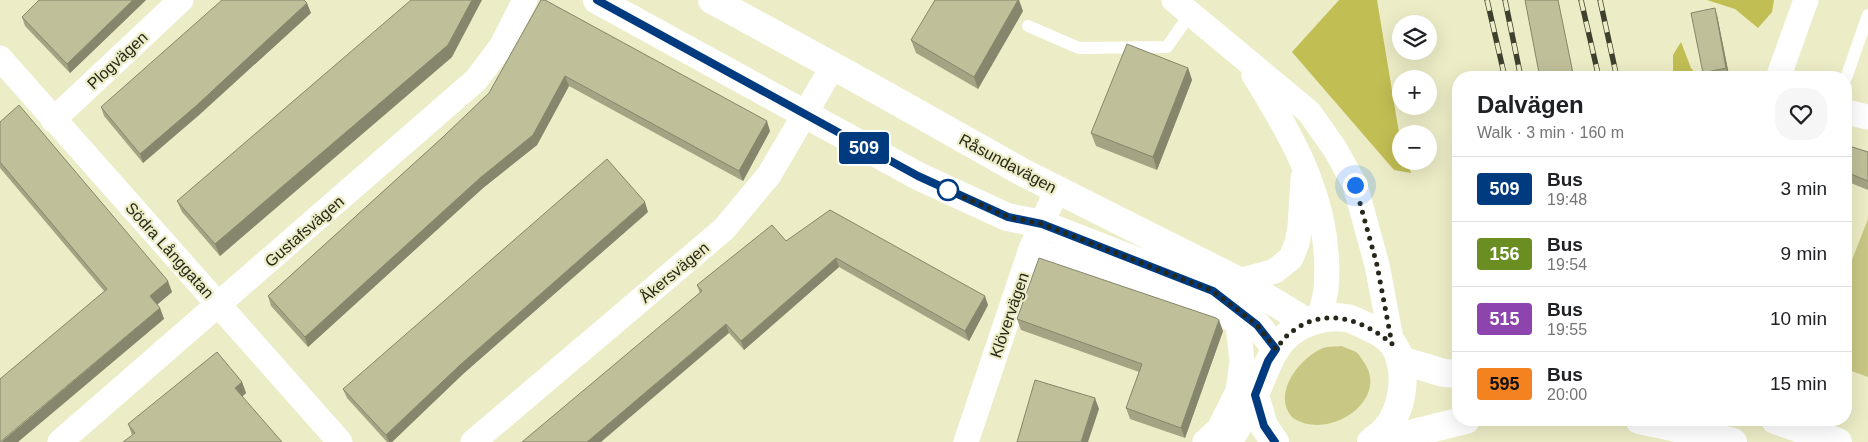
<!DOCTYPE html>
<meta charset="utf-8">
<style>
:root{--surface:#fff;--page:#f6f6f6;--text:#202124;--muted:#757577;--line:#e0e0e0}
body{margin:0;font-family:Arial,sans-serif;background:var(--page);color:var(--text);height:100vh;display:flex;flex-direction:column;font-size:19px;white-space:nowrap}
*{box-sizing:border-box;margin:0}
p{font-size:16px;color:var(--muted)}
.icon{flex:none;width:28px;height:28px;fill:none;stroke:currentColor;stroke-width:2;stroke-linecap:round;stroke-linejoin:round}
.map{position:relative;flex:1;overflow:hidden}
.drawer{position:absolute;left:1452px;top:71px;width:400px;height:355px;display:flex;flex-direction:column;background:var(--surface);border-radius:20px;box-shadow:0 5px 20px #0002}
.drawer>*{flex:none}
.badge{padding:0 10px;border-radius:4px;font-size:18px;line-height:32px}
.buttons{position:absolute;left:1392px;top:15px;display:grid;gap:10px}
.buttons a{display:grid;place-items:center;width:45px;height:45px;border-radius:50%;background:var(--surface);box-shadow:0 5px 20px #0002;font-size:25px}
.you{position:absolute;width:25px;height:25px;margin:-12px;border:4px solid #fff;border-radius:50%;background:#1a73e8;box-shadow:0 0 0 8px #1a73e833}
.map>.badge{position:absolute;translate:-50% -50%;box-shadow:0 0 0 2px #fff}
.round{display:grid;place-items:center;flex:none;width:52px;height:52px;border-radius:20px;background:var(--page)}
.overview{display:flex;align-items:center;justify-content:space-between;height:85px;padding:0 25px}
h1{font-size:24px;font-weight:800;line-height:38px}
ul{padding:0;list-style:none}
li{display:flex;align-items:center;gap:15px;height:65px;padding:0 25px;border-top:1px solid var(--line)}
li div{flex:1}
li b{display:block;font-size:19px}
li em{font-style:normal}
li .badge{min-width:55px;font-weight:700;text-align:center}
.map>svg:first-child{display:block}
.green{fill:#c8c784}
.forest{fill:#c1be54}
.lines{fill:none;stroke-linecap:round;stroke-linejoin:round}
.lane{stroke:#fff;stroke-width:12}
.street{stroke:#fff;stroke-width:25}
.secondary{stroke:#fff;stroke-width:28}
.rail-casing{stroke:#40402f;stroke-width:5.5}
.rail{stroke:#ececc6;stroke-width:4;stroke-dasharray:11;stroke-linecap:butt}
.wall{fill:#a4a484}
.shaded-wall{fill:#86866c}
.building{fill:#bfbf9a;stroke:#86866c}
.line-casing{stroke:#fff;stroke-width:11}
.line{stroke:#003b80;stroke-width:8}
.walk{stroke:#28281a;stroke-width:5;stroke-dasharray:0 9}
.stop-dot{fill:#fff;stroke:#003b80;stroke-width:2.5}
.labels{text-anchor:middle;stroke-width:4.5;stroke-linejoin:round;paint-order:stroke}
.street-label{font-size:16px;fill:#28281a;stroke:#ececc6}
</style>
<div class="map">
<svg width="1868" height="442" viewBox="0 0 1868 442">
<rect width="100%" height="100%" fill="#ececc6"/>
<g class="green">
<polygon points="1868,219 1868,377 1846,369 1846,275"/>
<path d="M 1342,346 C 1346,348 1352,350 1356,352 C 1359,354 1361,358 1363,361 C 1392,399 1329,442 1293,418 C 1271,395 1299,358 1323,348 C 1328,346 1336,347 1342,346 Z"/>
</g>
<g class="forest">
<polygon points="1339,0 1377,0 1401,145 1401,161 1407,161 1411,173 1394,170 1292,52"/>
<polygon points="1707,0 1774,0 1772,12 1758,28 1735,9"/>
<polygon points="1681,42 1691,68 1698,77 1673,77 1673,55"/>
</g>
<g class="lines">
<g class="lane">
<polyline points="1028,26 1079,48 1167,47 1190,14"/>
<polyline points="1846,78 1868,15"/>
</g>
<g class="street">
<polyline points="1174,0 1309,112 1335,149 1355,185 1377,265 1392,344"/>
<polyline points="0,58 340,442"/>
<path d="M 1254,75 C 1296,143 1333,207 1326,289 C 1325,299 1321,310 1319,319"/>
<polyline points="1778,78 1806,0"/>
<polyline points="1846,112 1868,117"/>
<polyline points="53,120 181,0"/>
<polyline points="1031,249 1227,316 1238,324 1242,362 1238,391 1219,429 1205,442"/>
<polyline points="1239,281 1275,271 1291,258 1297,243 1300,227 1303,178"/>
<polyline points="60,442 476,80 501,47 525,0"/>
<polyline points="473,442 724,229 769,175 833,66"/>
<polyline points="966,442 1031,249 1057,189"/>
</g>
<g class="secondary">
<polyline points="597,0 918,176 1007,217 1042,224 1213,291 1257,325 1276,349"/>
<polyline points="712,0 864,83 1024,173 1239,281 1307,322"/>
<polyline points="1400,360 1444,373 1459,374"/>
<polyline points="1255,395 1264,426 1275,442"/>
<polyline points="1639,420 1700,433 1733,442"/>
<polyline points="1775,420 1838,442"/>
<path d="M 1228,442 C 1238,427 1247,411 1254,396 C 1265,374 1270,349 1290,333 C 1305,321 1327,315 1347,318 C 1354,320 1362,324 1368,327 C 1377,331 1387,336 1393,344 C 1409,368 1404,409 1385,430 C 1381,435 1375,438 1371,442"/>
<polyline points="1377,442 1466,420"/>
</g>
<g class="rail-casing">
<g id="rail">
<polyline points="1487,0 1505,78"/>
<polyline points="1505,0 1521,78"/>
<polyline points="1581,0 1599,78"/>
<polyline points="1600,0 1617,78"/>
</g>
</g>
<use href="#rail" class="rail"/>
</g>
<g class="wall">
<polygon points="146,0 70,73 25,26 22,17"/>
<polygon points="541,0 770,131 743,181 569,86 537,145 483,188 308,347 271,306 268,296 443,137 489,93"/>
<polygon points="1023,11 978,89 916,53 911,40"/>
<polygon points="311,13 199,115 143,163 104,116 101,107"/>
<polygon points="1717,15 1729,75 1718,78 1704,78 1703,73"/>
<polygon points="452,57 220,256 182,212 177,201"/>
<polygon points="1188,68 1192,80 1157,170 1096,146 1091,133"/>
<polygon points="0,122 172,292 157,305 160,308 164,319 104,291 0,168"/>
<polygon points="1846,145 1868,152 1868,190 1846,181"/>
<polygon points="648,212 463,374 392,442 387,442 347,398 343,389"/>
<polygon points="786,241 988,305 969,341 839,267 744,350 729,333 700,293 697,285"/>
<polygon points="1017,319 1223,331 1185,438 1130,419 1126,408 1139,372 1021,330"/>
<polygon points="242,382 246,393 242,397 132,435 128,424"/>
</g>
<g class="shaded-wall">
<polygon points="133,0 146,0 70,73 67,64"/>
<polygon points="472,0 482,0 452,57 220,256 215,244"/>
<polygon points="1018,0 1019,0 1023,11 978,89 974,77"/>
<polygon points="307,3 311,13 199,115 143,163 140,154"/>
<polygon points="1715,8 1717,15 1729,75 1726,68"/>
<polygon points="1188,68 1192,80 1157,170 1153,157"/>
<polygon points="565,76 569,86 537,145 483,188 308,347 305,337"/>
<polygon points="767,121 770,131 743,181 739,171"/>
<polygon points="645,202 648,212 463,374 392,442 389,442 386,435 460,365"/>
<polygon points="836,258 839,267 744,350 741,341"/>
<polygon points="168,281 172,292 154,307 150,296"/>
<polygon points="985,296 988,305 969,341 965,331"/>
<polygon points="160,308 164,319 18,442 1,442"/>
<polygon points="1219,320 1223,331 1185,438 1181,428"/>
<polygon points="726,324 729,333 601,442 587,442"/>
<polygon points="242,382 246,393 239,399 235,388"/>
<polygon points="1095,398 1099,409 1088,442 1081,442"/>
</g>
<g class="building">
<polygon points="39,0 133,0 67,64 22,17"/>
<polygon points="222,0 304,0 307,3 196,106 140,154 101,107"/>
<polygon points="411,0 472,0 448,45 215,244 177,201"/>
<polygon points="541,0 545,0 767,121 739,171 565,76 533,135 480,178 305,337 268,296 443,137 489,93"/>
<polygon points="935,0 1018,0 974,77 911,40"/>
<polygon points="1525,0 1558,0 1574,78 1540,78"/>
<polygon points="1715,8 1726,68 1703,73 1691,13"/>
<polygon points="1127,44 1188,68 1153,157 1091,133"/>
<polygon points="19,105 168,281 150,296 160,308 0,442 0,379 107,289 0,162 0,122"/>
<polygon points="1846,145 1868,152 1868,181 1846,172"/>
<polygon points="607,159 645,202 460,365 386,435 343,389"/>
<polygon points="830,210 985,296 965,331 836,258 741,341 726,324 587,442 522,442 702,291 697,285 772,225 786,241"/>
<polygon points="1039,258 1216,318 1219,320 1181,428 1126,408 1142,364 1017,319"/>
<polygon points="217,352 242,382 235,388 282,442 123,442 135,433 128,424"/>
<polygon points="1035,380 1095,398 1081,442 1017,442"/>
</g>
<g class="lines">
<g class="line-casing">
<polyline id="line" points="597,0 918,176 1008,217 1042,224 1213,291 1257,325 1276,349 1268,361 1255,395 1264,426 1275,442"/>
</g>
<use href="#line" class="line"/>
<path class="walk" d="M 948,190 L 1008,217 L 1042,224 L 1213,291 L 1257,325 L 1276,349 C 1280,344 1284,338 1289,334 C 1322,306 1362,318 1392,344 L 1377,265 L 1355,185"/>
</g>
<circle class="stop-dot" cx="948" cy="190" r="10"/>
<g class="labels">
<g class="street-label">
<text transform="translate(117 60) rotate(-43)" y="6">Plogvägen</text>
<text transform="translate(1008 163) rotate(28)" y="6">Råsundavägen</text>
<text transform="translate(304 231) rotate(-41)" y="6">Gustafsvägen</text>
<text transform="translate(170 250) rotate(48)" y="6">Södra Långgatan</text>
<text transform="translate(674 272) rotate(-40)" y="6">Åkersvägen</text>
<text transform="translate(1009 315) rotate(-71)" y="6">Klövervägen</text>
</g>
</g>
</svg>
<div class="buttons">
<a><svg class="icon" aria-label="layers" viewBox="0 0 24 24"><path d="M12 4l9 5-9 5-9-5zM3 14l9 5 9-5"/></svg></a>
<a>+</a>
<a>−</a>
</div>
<div class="you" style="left:1355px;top:185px"></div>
<b class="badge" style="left:864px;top:148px;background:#003b80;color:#fff">509</b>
<section class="drawer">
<div class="overview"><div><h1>Dalvägen</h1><p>Walk · 3 min · 160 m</p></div><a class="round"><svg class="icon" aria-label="heart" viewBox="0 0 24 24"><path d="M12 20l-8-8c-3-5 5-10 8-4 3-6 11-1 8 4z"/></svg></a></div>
<ul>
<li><span class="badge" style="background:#003b80;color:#fff">509</span><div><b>Bus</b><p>19:48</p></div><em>3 min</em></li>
<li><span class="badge" style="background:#6b8e23;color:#fff">156</span><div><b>Bus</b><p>19:54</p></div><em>9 min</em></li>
<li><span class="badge" style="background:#8e44ad;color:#fff">515</span><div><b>Bus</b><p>19:55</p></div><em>10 min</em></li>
<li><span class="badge" style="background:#f58220;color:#111">595</span><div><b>Bus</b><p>20:00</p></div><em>15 min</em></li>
</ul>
</section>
</div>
